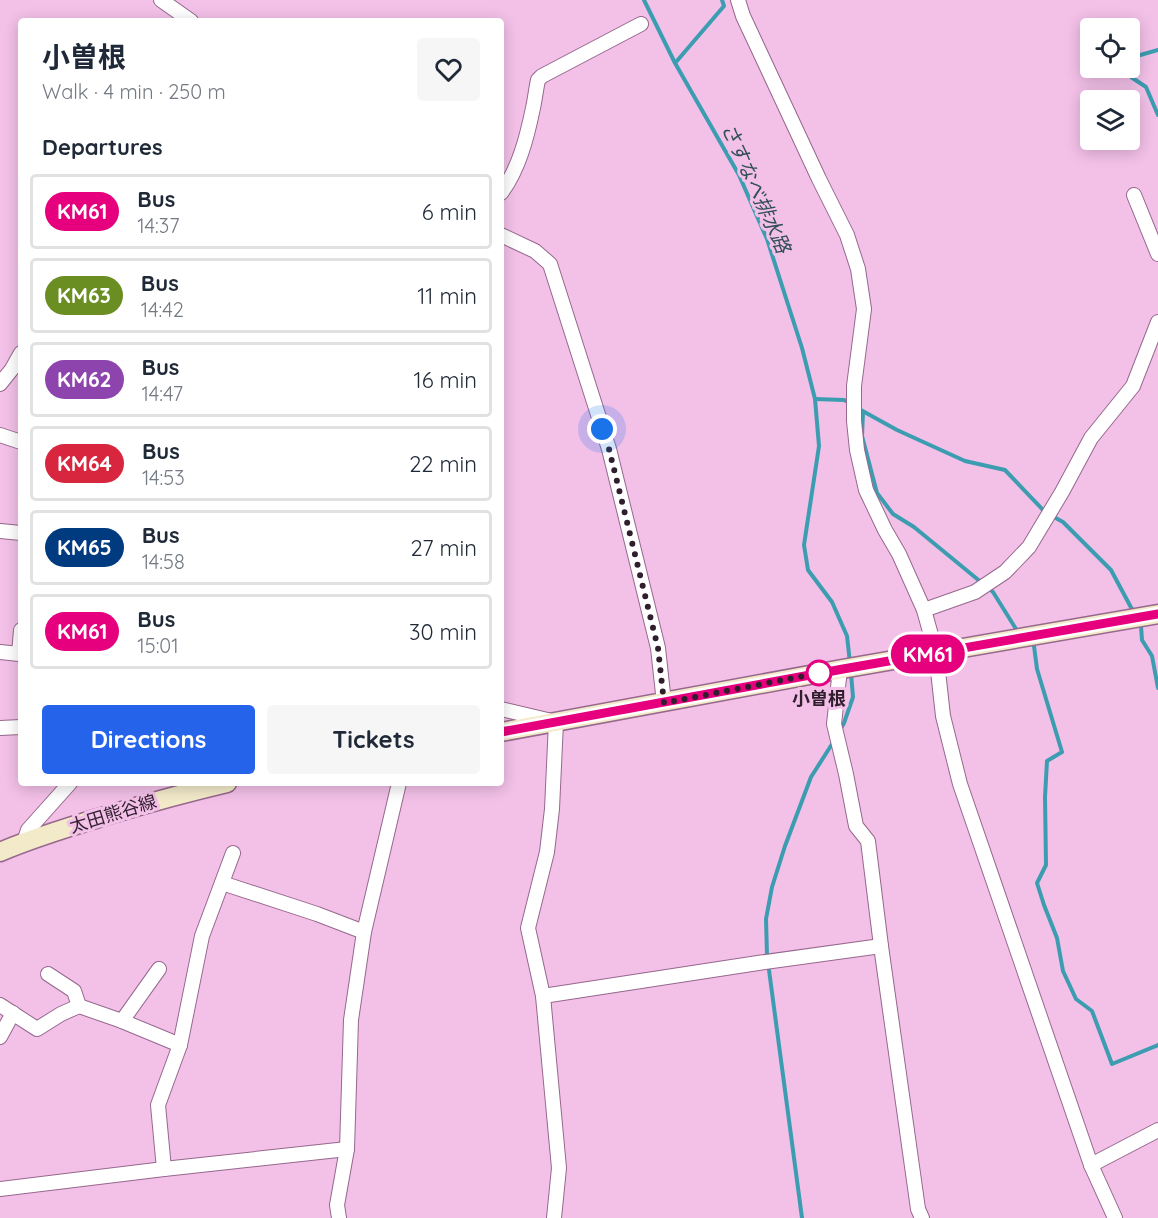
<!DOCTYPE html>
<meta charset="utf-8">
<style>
:root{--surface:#fff;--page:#f6f6f7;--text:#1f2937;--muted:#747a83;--line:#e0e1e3;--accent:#2563eb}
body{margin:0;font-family:Quicksand,"Noto Sans JP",sans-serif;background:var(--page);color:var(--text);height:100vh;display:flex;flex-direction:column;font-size:22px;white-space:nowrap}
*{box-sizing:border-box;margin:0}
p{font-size:20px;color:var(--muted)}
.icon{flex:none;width:33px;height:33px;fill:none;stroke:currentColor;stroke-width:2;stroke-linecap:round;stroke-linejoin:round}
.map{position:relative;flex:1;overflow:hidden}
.side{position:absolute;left:18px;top:18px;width:486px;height:768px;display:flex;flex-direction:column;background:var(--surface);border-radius:6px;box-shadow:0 3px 15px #0003}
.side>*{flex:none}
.badge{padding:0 12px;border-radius:20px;font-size:21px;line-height:39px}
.controls{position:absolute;left:1080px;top:18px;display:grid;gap:12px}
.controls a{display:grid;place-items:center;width:60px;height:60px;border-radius:6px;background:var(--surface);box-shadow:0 3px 15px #0003;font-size:30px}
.you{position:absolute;width:30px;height:30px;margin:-15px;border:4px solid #fff;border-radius:50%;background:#1a73e8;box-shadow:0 0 0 9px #1a73e833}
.map>.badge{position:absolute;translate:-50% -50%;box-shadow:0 0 0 3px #fff}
h2{padding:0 24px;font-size:22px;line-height:54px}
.round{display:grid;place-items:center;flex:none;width:63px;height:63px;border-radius:6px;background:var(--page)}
.overview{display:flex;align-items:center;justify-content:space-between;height:102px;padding:0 24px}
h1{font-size:28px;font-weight:700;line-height:45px}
.button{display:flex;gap:12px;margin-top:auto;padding:12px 24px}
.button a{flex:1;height:69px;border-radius:6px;background:var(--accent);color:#fff;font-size:24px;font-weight:700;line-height:69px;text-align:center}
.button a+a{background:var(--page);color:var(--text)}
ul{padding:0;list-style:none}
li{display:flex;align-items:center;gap:18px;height:75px;margin:0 12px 9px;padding:0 12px;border:3px solid var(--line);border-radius:6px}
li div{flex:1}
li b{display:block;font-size:22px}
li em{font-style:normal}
li .badge{min-width:66px;font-weight:700;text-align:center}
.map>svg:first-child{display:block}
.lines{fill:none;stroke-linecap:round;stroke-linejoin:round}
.stream{stroke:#3c9db1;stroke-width:4}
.minor-casing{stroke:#96688d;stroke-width:16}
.secondary-casing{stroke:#96688d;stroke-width:21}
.minor{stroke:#fff;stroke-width:14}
.secondary{stroke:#f3eaca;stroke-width:18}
.line-casing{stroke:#fff;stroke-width:14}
.line{stroke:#e6007e;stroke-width:9}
.walk{stroke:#301e2d;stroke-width:6;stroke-dasharray:0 10.8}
.stop-dot{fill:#fff;stroke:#e6007e;stroke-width:3}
.labels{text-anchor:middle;stroke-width:6;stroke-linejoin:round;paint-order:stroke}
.stop-label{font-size:18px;font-weight:bold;fill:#301e2d;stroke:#f3c0e8}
.street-label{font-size:18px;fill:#301e2d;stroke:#f3c0e8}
.water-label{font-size:20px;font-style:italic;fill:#314f56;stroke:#f3c0e8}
</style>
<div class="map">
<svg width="1158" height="1218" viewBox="0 0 1158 1218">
<rect width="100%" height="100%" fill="#f3c0e8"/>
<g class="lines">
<g class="stream">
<polyline points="644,0 675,63 739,175 767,239 802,348 815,399 819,446 804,545 808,570 832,602 847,636 850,663"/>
<polyline points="1130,58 1158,50"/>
<polyline points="676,62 724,6 722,0"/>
<polyline points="1128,68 1131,77 1146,87 1158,115"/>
<polyline points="815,399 844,400 850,403"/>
<polyline points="859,409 897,430 965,461 1005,470 1045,512"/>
<polyline points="863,412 862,436 877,493 893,514 914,527 993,592 1016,629"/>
<polyline points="1052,516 1063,522 1111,570 1134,613"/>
<polyline points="1141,626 1142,640 1152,656 1158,688"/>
<polyline points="1034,646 1037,669 1062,752 1047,761 1045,797 1046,865 1037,883 1044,905 1057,938 1063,971 1076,999 1092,1011 1112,1064 1158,1045"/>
<polyline points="839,732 844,723 853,697 851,673"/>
<polyline points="802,1218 767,955 766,919 772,887 785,846 811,777 834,741"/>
</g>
<g class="minor-casing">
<g id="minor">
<polyline points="161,0 191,21"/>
<polyline points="738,0 743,16 819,179 847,235 858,269 864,309 854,386 854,421 857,450 866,490 885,530 899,554 924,610 936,653 943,716 960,784 1091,1165 1115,1218"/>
<path d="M 501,193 C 519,169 527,137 533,108 C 535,99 536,89 538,80 L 542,76 L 641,24"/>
<polyline points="1134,195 1158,254"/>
<polyline points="501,235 535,251 550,264 609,449 658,648 664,703"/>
<polyline points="0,384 12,369 21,353"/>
<polyline points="0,435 21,442"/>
<polyline points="0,531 21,533"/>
<polyline points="924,610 975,592 1005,572 1029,547 1062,492 1091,438 1133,386 1158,322"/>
<polyline points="0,652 19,654 21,630"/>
<polyline points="840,669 834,724 846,774 856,826 868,841 881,946 918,1209 922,1218"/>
<polyline points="501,709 556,722 552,809 547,852 528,928 543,996 559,1168 554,1218"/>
<polyline points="0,728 21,727"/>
<polyline points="24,842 28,830 70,783"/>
<polyline points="222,883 317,914 364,932"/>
<polyline points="48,974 74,991 79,1006"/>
<polyline points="543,996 758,963 881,946"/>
<polyline points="0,1005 37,1029 61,1014 79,1006 122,1021 180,1045"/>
<polyline points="122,1021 159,969"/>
<polyline points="0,1037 13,1013"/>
<polyline points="1091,1165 1158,1130"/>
<polyline points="164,1169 158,1105 180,1045 202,936 233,853"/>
<polyline points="0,1189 164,1169 347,1149"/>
<polyline points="339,1218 337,1205 347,1149 351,1020 364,932 399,783"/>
</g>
</g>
<g class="secondary-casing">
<g id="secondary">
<polyline points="501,732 842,669 1158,614"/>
<path d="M 0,852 C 37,836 76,825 115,813 C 152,802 189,792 227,783"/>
</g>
</g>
<use href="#minor" class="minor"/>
<use href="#secondary" class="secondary"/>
</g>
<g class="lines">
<g class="line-casing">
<polyline id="line" points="501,732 843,669 1158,614"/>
</g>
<use href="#line" class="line"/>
<polyline class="walk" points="602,429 609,449 658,648 664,703 819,673"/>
</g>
<circle class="stop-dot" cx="819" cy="673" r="12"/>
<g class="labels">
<g class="stop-label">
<text x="819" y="705">小曽根</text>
</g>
<g class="street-label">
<text transform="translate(113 814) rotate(-17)" y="6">太田熊谷線</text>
</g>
<g class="water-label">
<text transform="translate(756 188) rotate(66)" y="7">さすなべ排水路</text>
</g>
</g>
</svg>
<div class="controls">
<a><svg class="icon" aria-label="locate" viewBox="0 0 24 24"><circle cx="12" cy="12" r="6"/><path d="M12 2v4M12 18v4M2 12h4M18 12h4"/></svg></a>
<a><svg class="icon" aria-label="layers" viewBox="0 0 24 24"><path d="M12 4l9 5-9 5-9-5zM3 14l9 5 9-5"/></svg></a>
</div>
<div class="you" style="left:602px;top:429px"></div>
<b class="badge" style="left:928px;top:654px;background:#e6007e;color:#fff">KM61</b>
<section class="side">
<div class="overview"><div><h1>小曽根</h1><p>Walk · 4 min · 250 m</p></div><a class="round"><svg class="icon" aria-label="heart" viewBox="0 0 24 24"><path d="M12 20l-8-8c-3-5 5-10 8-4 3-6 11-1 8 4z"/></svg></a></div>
<h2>Departures</h2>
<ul>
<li><span class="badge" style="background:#e6007e;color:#fff">KM61</span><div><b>Bus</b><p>14:37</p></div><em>6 min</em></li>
<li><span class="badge" style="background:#6b8e23;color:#fff">KM63</span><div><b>Bus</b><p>14:42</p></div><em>11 min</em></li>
<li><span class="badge" style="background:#8e44ad;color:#fff">KM62</span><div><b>Bus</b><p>14:47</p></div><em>16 min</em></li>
<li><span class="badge" style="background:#d7263d;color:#fff">KM64</span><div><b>Bus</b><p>14:53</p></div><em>22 min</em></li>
<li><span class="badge" style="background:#003b80;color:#fff">KM65</span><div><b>Bus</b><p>14:58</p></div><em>27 min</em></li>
<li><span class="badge" style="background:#e6007e;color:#fff">KM61</span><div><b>Bus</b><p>15:01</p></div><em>30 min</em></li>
</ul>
<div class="button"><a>Directions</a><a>Tickets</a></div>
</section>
</div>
